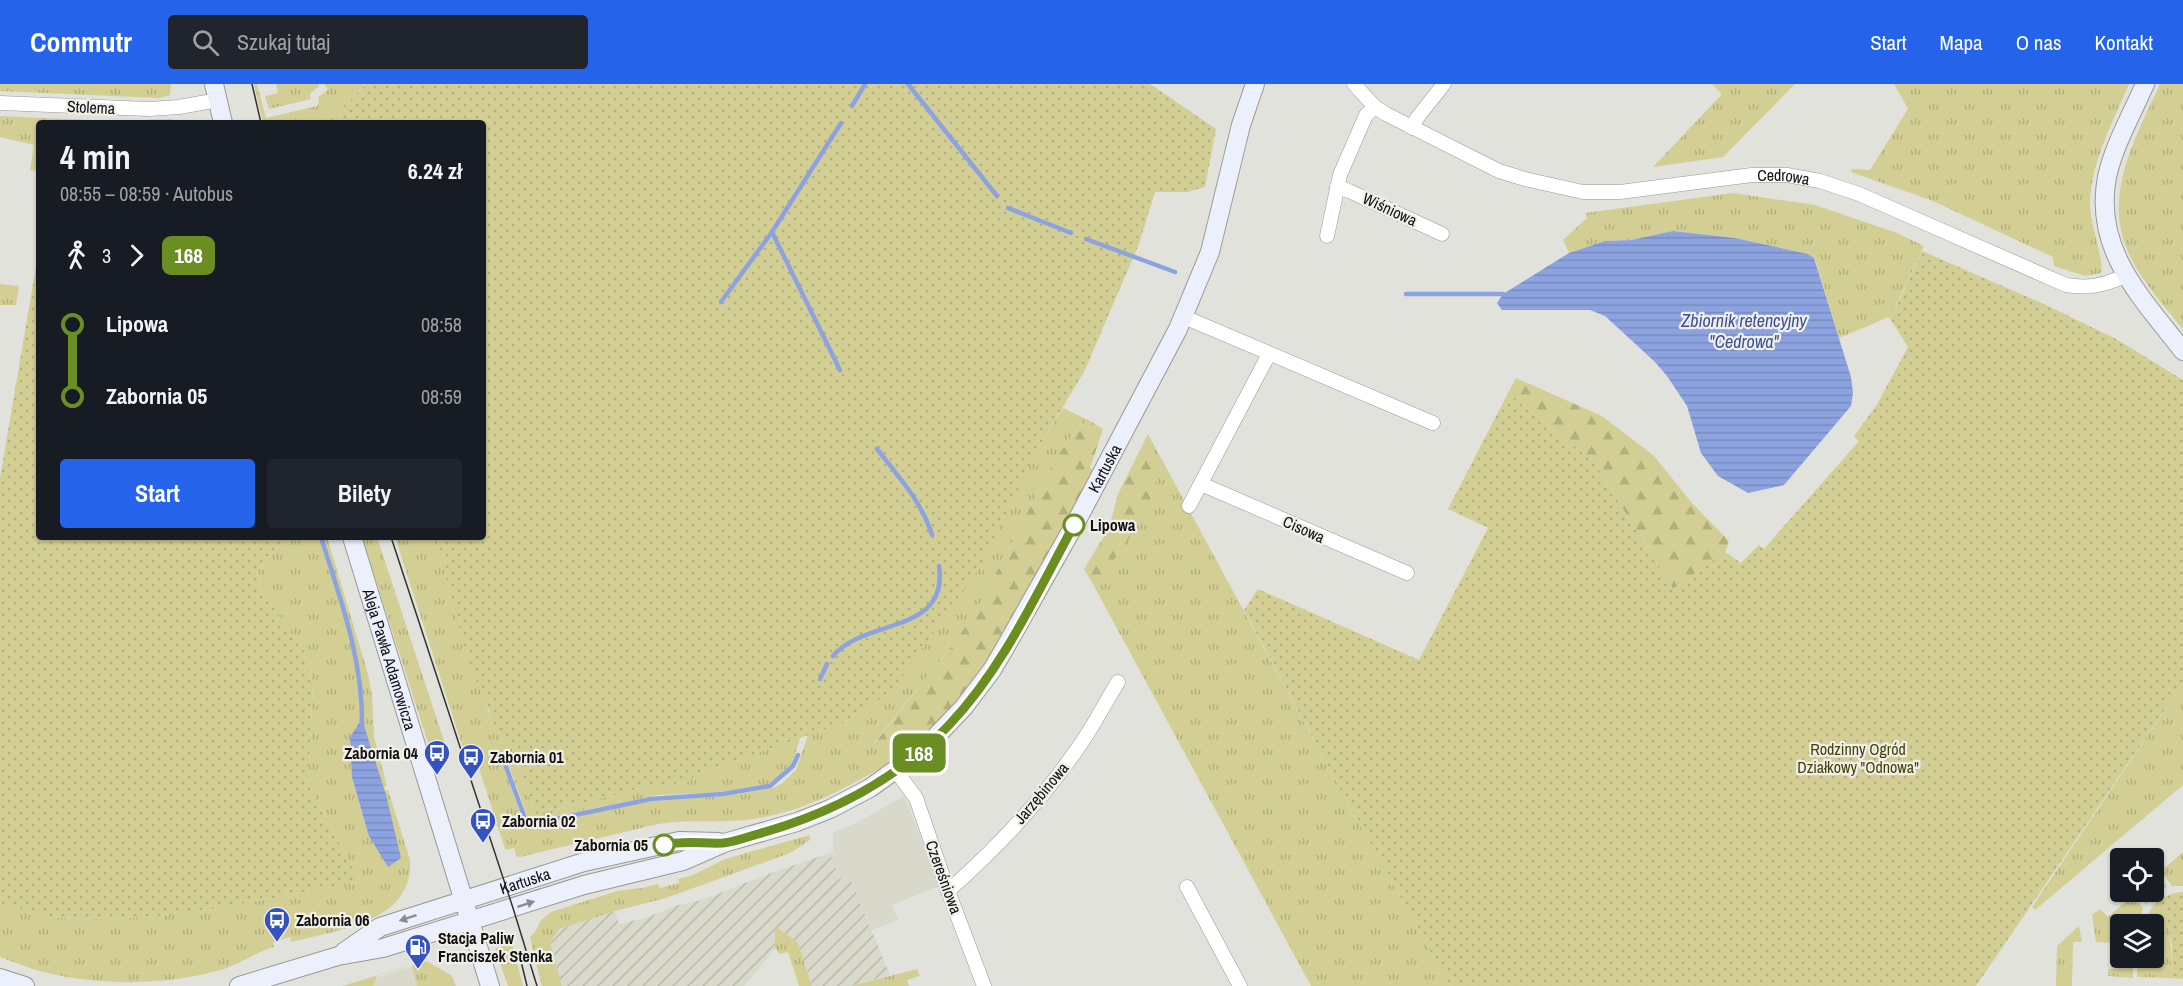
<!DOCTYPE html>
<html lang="pl">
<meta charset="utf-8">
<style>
:root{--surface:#171b24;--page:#20242c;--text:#f1f3f6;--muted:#9ea1a6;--accent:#2563eb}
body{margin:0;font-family:"Archivo Narrow",sans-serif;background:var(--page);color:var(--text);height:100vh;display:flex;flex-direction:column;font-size:22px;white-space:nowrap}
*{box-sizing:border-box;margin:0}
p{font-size:20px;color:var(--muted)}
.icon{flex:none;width:33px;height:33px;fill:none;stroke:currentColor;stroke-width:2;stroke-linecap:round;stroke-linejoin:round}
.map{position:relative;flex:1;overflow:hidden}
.side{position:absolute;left:36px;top:36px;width:450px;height:420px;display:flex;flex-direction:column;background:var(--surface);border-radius:6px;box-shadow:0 2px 4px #0004}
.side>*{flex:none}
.badge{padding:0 12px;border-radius:9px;font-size:21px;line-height:39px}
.fabs{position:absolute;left:2110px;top:764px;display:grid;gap:12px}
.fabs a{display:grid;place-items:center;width:54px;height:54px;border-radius:6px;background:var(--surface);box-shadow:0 2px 4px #0004;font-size:30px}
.map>.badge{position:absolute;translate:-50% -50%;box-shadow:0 0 0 3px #fff}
.legs{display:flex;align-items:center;gap:9px;height:66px;padding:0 24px;font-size:20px}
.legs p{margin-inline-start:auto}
.headline{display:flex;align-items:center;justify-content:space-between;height:102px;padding:0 24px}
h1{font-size:33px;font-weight:800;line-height:45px}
.action{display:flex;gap:12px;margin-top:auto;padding:12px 24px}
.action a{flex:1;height:69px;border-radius:6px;background:var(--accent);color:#fff;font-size:24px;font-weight:800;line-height:69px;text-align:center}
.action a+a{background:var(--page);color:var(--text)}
ul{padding:0 24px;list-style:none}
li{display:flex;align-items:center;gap:21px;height:72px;font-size:22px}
li i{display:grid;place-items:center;width:9px;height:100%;margin:0 8px;background:currentColor}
li i::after{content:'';width:15px;height:15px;margin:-8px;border:4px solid;border-radius:50%;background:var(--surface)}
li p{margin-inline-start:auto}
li:first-child i{background:linear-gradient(#0000 50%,currentColor 0)}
li:last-child i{background:linear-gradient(currentColor 50%,#0000 0)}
header{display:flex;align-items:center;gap:36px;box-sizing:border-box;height:84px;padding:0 30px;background:var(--accent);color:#fff}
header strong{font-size:28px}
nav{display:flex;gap:33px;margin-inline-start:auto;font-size:21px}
.search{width:420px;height:54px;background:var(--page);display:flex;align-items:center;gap:15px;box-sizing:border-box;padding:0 21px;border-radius:6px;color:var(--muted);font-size:22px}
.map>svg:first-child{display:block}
.built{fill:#d8d8cb}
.industrial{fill:url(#industrial-furrows)}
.grass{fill:url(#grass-tufts)}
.forest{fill:url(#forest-firs)}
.garden{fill:url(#garden-dots)}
.water{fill:url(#water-rules)}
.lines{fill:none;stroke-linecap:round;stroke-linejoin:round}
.stream{stroke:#8ca3e0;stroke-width:4.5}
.street-casing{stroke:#999994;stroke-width:15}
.secondary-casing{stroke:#999994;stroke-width:20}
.street{stroke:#fff;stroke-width:14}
.secondary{stroke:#ebf0fc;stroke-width:18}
.tram{stroke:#32322f;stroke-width:1.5}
.oneway{fill:#898c91}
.line-1-casing{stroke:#fff;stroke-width:14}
.line-1{stroke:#6b8e23;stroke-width:9}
.stop-1-dot{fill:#fff;stroke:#6b8e23;stroke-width:3}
.labels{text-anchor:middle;stroke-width:4.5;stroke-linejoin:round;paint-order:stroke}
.street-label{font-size:16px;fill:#11110f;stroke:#f0efea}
.stop-label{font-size:16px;font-weight:bold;fill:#11110f;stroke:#f0efea;text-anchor:start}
.park-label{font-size:16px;fill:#474308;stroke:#f0efea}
.poi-label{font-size:16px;font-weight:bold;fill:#11110f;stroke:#f0efea;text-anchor:start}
.water-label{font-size:18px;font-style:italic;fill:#3a519b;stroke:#f0efea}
</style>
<header>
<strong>Commutr</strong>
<div class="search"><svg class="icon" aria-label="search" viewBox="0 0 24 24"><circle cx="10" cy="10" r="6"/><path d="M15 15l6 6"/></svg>Szukaj tutaj</div>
<nav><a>Start</a><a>Mapa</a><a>O nas</a><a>Kontakt</a></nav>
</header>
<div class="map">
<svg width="2183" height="902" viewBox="0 0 2183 902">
<defs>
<pattern id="industrial-furrows" width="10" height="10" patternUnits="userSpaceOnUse" patternTransform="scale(1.5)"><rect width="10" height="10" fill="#d8d8cb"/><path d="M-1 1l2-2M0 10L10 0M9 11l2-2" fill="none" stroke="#b8b8ad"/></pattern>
<pattern id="grass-tufts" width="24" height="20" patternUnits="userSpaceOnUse" patternTransform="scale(1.5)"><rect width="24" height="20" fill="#d2ce94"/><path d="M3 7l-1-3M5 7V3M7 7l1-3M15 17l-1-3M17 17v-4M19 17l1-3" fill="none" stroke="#b3b07e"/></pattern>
<pattern id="forest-firs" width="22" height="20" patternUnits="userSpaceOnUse" patternTransform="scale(1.5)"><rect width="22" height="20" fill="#d2ce94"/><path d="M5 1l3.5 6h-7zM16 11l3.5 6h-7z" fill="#b3b07e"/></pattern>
<pattern id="garden-dots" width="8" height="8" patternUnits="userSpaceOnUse" patternTransform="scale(1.5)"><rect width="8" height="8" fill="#d2ce94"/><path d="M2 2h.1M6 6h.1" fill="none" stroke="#b3b07e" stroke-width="1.8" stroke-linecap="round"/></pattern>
<pattern id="water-rules" width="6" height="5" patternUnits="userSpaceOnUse" patternTransform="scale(1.5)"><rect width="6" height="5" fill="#8ca3e0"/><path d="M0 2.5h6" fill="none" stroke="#788bbf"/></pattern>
</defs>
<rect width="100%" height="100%" fill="#e2e2dd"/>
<g class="built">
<polygon points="904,712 940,802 892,821 898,836 872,846 849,792 839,795 830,769 833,768 833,749 856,739"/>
<polygon points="423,879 453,902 350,902"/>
</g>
<polygon class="industrial" points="830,769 839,795 849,792 890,891 851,902 812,902 799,862 775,843 775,865 744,902 562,902 550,859 559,845 615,827 619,840 645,834 664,827 671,823 702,816 771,789"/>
<g class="grass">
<polygon points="0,0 171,0 170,11 159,14 0,7"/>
<polygon points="254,0 257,0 266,34 317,22 319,18 318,13 328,6 324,0 365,0 351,15 336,39 263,39"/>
<polygon points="276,0 318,0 319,2 310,10 311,15 269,25 265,12 278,9"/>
<polygon points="1712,0 1795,0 1723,73 1653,83 1722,10"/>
<path d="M 1894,0 L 2129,0 C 2113,38 2090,79 2090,122 C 2090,138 2105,180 2101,189 L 2085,192 L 2054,182 L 2053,173 L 1933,117 L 1851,88 L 1852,85 L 1870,86 L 1908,25 Z"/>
<path d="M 2160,0 L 2183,0 L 2183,245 C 2165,223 2144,200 2131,174 C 2100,115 2135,55 2160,0 Z"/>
<polygon points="0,32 113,37 172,35 177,39 39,39 39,87 30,86 34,61 0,53"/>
<polygon points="1733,109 1815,121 1897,149 1924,162 1893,228 1889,233 1839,254 1815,175 1808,170 1735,154 1673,147 1631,156 1605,157 1569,169 1563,156 1587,134 1585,129"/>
<polygon points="0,200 19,202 16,221 0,221"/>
<path d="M 1063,324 L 1088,336 L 1074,349 L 1055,375 L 982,516 L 956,557 L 874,659 L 890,679 C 841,706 803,729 746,736 C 717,739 688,735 658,740 L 520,773 L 516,772 L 514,764 L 506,766 L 505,765 L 478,681 L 471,682 L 465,670 L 395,453 L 444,453 L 493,645 L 510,660 L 536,730 L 635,706 L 687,698 L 696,691 L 800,654 L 792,680 L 770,700 L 724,708 L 659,711 L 533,737 L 528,734 L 503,666 L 497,668 L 498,672 L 500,672 L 525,742 L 529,744 L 640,718 L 725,712 L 773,704 L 781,700 L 796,686 L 808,651 L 854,635 L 1040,361 Z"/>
<polygon points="1148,350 1344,712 1450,902 1311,902 1094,502 1127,457 1152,414 1147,367 1142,362"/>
<path d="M 285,453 L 327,453 L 368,590 L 372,611 L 374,653 L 387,702 L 384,703 L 385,706 L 388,706 L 410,776 C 414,839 336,846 292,858 L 290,853 L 273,858 L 274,863 C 256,868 241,879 224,885 C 168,902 100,902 43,888 C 29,884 14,878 0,873 L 0,819 L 52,834 L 112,835 L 185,830 L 360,798 L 308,700 L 313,602 L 304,567 L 260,504 L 257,488 Z"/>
<polygon points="362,453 377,453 450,675 438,679 429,662"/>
<polygon points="2183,599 2183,701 2035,826 2032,823"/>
<polygon points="810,751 810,756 790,769 666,814 615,827 559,845 550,859 562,902 543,902 541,900 530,853 535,848 541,836 551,828 617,807 642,804 658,800 660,804 679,799 678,795 693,791 725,775"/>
<polygon points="2183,768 2183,802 2172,802 2161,787"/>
<polygon points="2157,791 2167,802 2146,820 2136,808 2154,807 2154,793"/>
<polygon points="2133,811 2143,824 2139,840 2121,840 2121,873 2133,873 2133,894 2108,892 2108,885 2118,885 2119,859 2096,858 2092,831 2100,825 2108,833"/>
<path d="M 2157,823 L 2164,824 C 2171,848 2172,870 2171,894 L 2137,893 L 2138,873 L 2154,873 L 2154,840 L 2146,840 L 2150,826 Z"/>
<polygon points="775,842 796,857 799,862 812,902 799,902 788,868 780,870 775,865"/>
<polygon points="2079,842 2082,858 2073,858 2072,902 2056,902 2057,862"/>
<polygon points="512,859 523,902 508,902 495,865"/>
<polygon points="426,877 451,891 456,902 417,902 412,881 377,891 373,902 342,902"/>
<polygon points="917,885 920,892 907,896 909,902 851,902"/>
</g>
<g class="forest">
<polygon points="1516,294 1602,332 1654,372 1692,419 1729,457 1725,468 1673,505 1593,377 1508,309"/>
<polygon points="1088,336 1103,345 1090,384 1094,386 1002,555 979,591 927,650 890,679 874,660 956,557 982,516 1055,375 1074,349"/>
<path d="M 1142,362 C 1148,367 1157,381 1157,390 C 1155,428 1116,472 1094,502 L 1084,485 L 1109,444 L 1118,410 Z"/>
</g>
<g class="garden">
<polygon points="366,0 1150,0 1216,45 1205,103 1187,108 1155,108 1139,160 1085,286 1040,361 981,482 894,604 854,635 696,691 687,698 635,706 536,730 510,660 493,645 488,623 468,577 436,453 483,453 483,39 336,39 351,15"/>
<polygon points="39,165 39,453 285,453 257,488 260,504 304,567 313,602 308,700 360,798 185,830 112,835 52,834 0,819 0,394"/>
<polygon points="1922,167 2046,221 2116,255 2183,296 2183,599 1976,902 1450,902 1344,712 1244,526 1258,505 1419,576 1488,444 1448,425 1508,309 1593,377 1673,505 1725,468 1741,479 1759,461 1764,465 1859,357 1854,352 1876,322 1908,263 1889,233 1896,223"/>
<path d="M 2183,808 L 2183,895 L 2171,894 L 2172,862 L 2164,824 L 2157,823 L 2150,826 C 2158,814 2169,809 2183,808 Z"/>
</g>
<g class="water">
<polygon points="1673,147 1735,154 1808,170 1814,174 1851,293 1853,309 1851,322 1784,401 1748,409 1718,392 1701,369 1687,322 1667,292 1655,278 1605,232 1590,226 1502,226 1497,219 1503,210 1569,169 1605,157 1631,156"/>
<polygon points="362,635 386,711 401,774 388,783 369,752 352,693 350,653"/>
</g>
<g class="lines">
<g class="stream">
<polyline points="908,0 997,112"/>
<polyline points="852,22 865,0"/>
<polyline points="1008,124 1071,149"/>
<polyline points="772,148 840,286"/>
<polyline points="1086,155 1175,188"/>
<polyline points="1406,210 1503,210"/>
<polyline points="721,218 772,148 841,39"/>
<path d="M 877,365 C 898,392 922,418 932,451"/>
<path d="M 321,453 C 340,514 363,575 362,640"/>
<path d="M 833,572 C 864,534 949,551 939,482"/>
<polyline points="820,595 827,580"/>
<polyline points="497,670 501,669 526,737 532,740 651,715 723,710 770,702 793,682 798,671"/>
</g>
<g class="street-casing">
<g id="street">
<path id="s1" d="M 1354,0 L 1375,23 L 1386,30 L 1499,87 L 1525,95 L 1583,108 L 1620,108 L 1752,91 L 1787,91 L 1820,97 L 1859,110 L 2066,201 C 2089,205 2104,201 2125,192"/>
<polyline points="0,19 149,25 179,23 218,16"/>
<polyline points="1412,44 1417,34 1444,0"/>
<polyline points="1337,103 1349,107 1442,150"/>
<polyline points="1327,152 1340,91 1366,31 1375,23"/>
<polyline points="1184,233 1433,339"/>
<polyline points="1201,400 1407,489"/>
<polyline points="1189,422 1269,270"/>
<polyline points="896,687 916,714 948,807 984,902"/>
<polyline points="1187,803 1240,902"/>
<path d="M 948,807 C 997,764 1043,715 1080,661 C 1094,641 1105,619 1118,598"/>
</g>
</g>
<g class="secondary-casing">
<g id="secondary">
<polyline points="214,0 223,39"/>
<path d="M 2145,0 C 2132,30 2114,61 2107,93 C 2093,166 2142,214 2183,267"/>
<path id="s2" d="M 352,453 L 490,902"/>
<path id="s3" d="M 344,868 L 380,843 L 584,778 L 679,757 L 719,758"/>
<polyline points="0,894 25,902"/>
<path id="s4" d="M 239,902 L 338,872 L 383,864 L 584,801 L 683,777 L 724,759 L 797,738 L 830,725 L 870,704 L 923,666 L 964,623 L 992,586 L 1006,562 L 1075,440 L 1178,245 L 1210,168 L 1241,41 L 1255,0"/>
</g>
</g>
<use href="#street" class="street"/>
<use href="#secondary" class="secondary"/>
<g class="tram">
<polyline points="252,0 261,39"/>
<polyline points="391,453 513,824 537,902"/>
<polyline points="519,869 527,902"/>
</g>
</g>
<defs><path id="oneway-solid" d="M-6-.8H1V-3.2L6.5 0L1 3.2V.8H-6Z" transform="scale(1.5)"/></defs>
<g class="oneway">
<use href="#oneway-solid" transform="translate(526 820) rotate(-18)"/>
<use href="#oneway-solid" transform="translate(408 834) rotate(162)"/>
</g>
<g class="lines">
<g class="line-1-casing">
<path id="line-1" d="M 664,761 C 684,756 703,760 723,759 C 734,758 747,753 758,750 C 830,730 897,696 949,641 C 1003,584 1037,509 1074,441"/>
</g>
<use href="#line-1" class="line-1"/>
</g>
<defs>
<g id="bus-pin" transform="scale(1.35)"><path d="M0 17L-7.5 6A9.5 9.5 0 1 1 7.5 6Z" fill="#3552c3" stroke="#f0efea"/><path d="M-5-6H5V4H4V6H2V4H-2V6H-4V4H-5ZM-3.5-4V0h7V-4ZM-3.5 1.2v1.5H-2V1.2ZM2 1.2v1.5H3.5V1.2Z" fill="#fff"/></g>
<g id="fuel-pin" transform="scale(1.35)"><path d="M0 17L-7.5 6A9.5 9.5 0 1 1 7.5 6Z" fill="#3552c3" stroke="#f0efea"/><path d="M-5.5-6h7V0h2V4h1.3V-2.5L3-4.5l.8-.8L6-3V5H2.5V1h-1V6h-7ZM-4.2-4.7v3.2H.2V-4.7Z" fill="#fff"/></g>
</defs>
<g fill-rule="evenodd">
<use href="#bus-pin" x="437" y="669"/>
<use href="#bus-pin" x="471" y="673"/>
<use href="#bus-pin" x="483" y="737"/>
<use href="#bus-pin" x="277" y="836"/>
<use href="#fuel-pin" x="418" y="863"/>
</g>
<g class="stop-1-dot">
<circle cx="1074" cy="441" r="10"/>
<circle cx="664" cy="761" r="10"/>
</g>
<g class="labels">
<g class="street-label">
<text transform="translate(91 23) rotate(3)" y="6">Stolema</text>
<text dy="6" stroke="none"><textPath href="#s1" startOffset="459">Cedrowa</textPath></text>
<text transform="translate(1390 125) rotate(25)" y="6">Wiśniowa</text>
<text dy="6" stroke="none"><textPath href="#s4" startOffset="1065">Kartuska</textPath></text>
<text transform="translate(1304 445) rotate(24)" y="6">Cisowa</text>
<text dy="6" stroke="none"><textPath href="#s2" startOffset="128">Aleja Pawła Adamowicza</textPath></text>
<text transform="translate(1041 709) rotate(-50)" y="6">Jarzębinowa</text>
<text transform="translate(944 793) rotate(70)" y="6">Czereśniowa</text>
<text dy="6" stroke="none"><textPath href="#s3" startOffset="196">Kartuska</textPath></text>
</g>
<g class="stop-label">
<text x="1090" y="447">Lipowa</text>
<text x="648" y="767" text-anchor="end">Zabornia 05</text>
</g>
<g class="park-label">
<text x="1858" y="671">Rodzinny Ogród<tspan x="1858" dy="18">Działkowy "Odnowa"</tspan></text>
</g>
<g class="poi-label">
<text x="418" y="675" text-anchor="end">Zabornia 04</text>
<text x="490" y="679">Zabornia 01</text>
<text x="502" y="743">Zabornia 02</text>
<text x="296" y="842">Zabornia 06</text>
<text x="438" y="860">Stacja Paliw<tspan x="438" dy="18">Franciszek Stenka</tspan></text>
</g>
<g class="water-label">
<text x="1744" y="243">Zbiornik retencyjny<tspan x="1744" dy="21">"Cedrowa"</tspan></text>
</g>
</g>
</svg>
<div class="fabs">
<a><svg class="icon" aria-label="locate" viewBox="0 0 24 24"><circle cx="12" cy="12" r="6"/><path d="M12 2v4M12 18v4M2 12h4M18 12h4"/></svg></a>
<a><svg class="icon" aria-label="layers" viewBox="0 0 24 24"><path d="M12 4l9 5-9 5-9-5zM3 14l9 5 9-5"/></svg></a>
</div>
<b class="badge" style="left:919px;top:669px;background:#6b8e23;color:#fff">168</b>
<section class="side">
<div class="headline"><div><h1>4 min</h1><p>08:55 – 08:59 · Autobus</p></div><b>6.24 zł</b></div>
<div class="legs"><svg class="icon" aria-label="walk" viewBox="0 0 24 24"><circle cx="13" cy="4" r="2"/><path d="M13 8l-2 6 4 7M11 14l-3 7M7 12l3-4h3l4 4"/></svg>3<svg class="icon" aria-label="forward" viewBox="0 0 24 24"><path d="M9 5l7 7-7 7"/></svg><b class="badge" style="background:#6b8e23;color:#fff">168</b></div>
<ul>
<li><i style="color:#6b8e23"></i><b>Lipowa</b><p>08:58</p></li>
<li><i style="color:#6b8e23"></i><b>Zabornia 05</b><p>08:59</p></li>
</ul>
<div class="action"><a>Start</a><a>Bilety</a></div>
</section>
</div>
